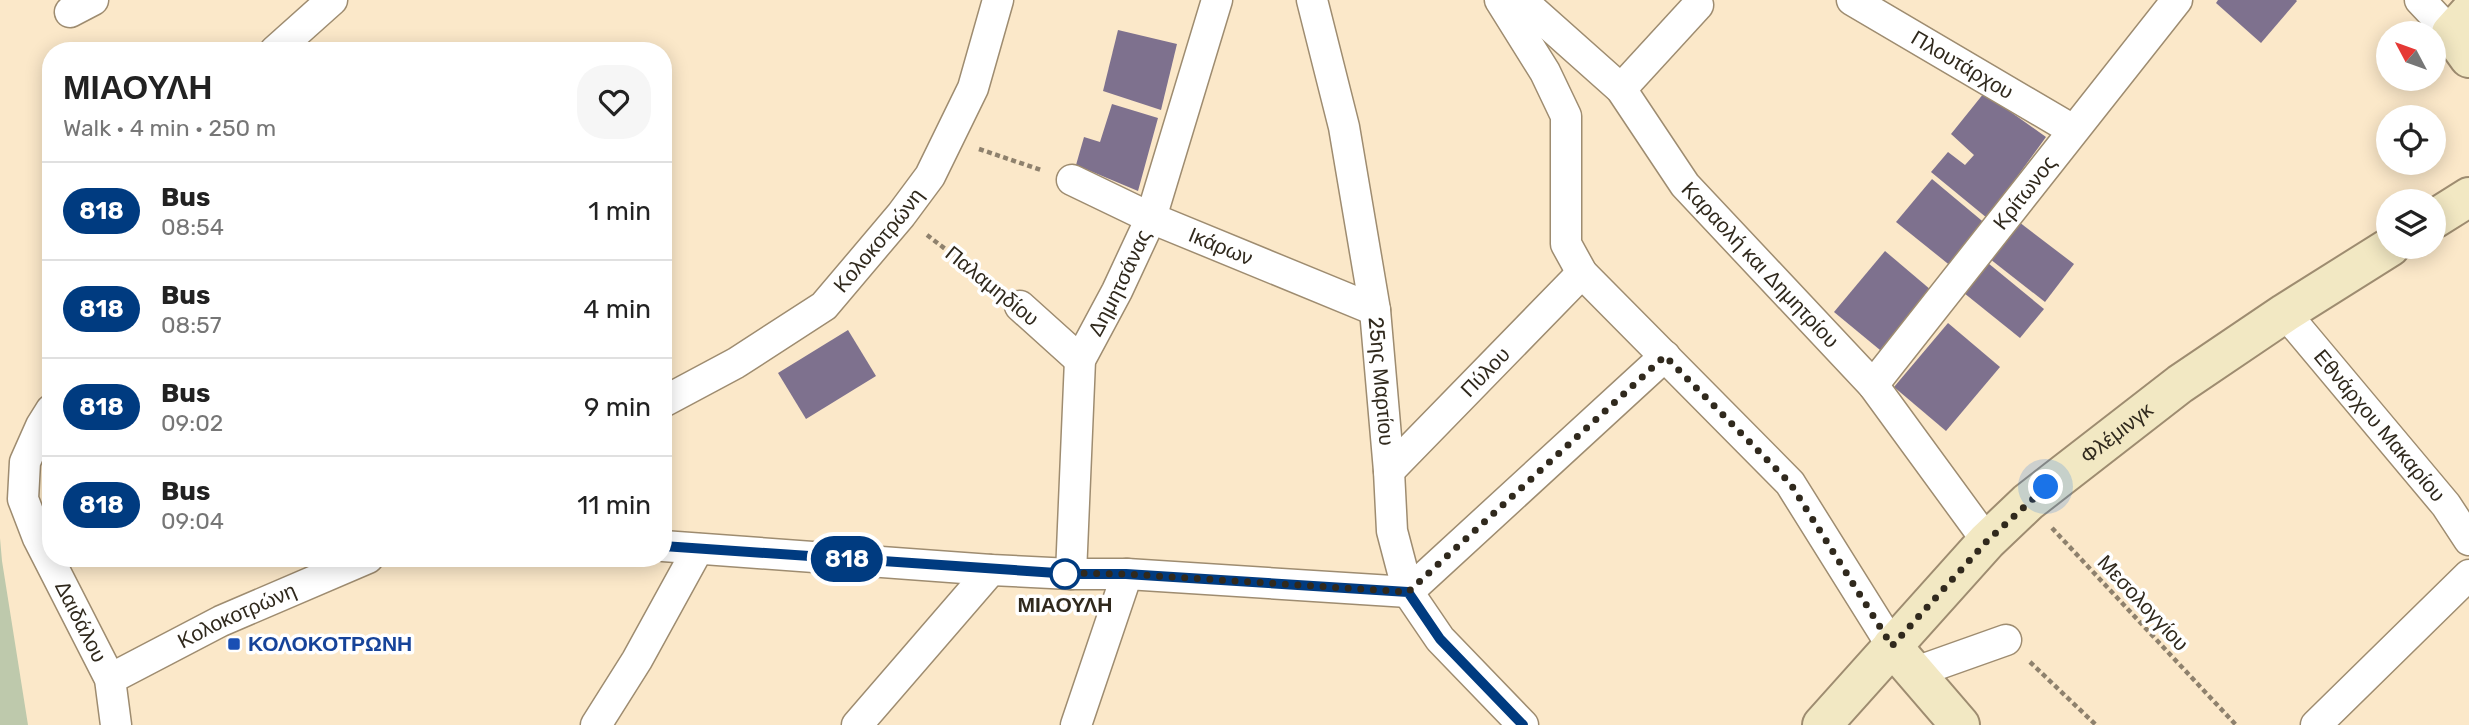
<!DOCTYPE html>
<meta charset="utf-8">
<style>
:root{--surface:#fff;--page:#f6f6f6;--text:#222;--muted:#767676;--line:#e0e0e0}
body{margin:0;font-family:Rubik,sans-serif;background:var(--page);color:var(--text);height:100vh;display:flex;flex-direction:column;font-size:26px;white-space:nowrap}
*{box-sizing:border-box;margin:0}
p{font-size:23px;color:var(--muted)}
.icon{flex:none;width:38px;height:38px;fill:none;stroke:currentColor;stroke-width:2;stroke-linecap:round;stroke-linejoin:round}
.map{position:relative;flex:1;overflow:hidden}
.sheet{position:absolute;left:42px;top:42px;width:630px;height:525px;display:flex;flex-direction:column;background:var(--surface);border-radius:28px;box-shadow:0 4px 18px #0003}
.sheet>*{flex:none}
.badge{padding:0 14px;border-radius:23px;font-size:24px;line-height:46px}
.needle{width:46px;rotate:311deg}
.fabs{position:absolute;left:2376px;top:21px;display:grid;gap:14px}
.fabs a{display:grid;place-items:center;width:70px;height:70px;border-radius:50%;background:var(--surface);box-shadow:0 4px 18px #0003;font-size:35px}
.you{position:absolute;width:35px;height:35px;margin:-18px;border:5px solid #fff;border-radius:50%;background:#1a73e8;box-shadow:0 0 0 10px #1a73e833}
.map>.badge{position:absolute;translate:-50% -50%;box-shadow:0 0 0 4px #fff}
.round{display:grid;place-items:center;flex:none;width:74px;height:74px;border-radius:28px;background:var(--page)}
.headline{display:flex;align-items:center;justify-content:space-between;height:119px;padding:0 21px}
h1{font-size:33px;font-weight:700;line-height:52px}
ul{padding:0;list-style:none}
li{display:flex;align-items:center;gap:21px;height:98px;padding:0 21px;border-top:2px solid var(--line)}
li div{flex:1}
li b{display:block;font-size:26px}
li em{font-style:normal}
li .badge{min-width:77px;font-weight:700;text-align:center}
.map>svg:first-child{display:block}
.green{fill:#bec9ac}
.building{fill:#7e718e}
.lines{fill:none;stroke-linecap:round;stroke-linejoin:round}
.street-casing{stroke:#9e8c70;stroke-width:33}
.secondary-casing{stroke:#9e8c70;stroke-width:42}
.path{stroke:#8e816d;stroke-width:4.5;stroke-dasharray:5 3.5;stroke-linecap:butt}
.street{stroke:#fff;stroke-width:30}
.secondary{stroke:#f2e8c3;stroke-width:38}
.line-casing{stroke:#fff;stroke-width:16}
.line{stroke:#003b80;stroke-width:10}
.walk{stroke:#30291d;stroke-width:7;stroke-dasharray:0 12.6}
.stop-dot{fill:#fff;stroke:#003b80;stroke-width:3.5}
.transit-dot{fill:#1a4fb4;stroke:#fff;stroke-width:2.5}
.labels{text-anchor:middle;stroke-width:7;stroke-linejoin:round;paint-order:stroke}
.street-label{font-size:21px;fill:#30291d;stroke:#fff}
.stop-label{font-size:21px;font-weight:bold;fill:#30291d;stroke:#fff}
.transit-label{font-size:21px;font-weight:bold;fill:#164399;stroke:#fff;text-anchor:start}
</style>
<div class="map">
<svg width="2469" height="725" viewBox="0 0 2469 725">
<rect width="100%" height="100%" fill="#fbe8c9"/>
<polygon class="green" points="0,538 2,561 28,725 0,725"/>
<g class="building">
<polygon points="2218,0 2296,0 2297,1 2261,43 2216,3"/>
<polygon points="1118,30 1177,44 1161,110 1103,91"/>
<polygon points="1984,93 2046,137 1987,218 1931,172 1948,152 1965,165 1974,155 1951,134"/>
<polygon points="1112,104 1158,118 1138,191 1076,165 1084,137 1100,142"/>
<polygon points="1932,179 1987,225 1952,267 1896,222"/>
<polygon points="2019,222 2074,264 2045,302 1990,259"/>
<polygon points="1885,251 1931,290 1880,350 1834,312"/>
<polygon points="1988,263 2044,309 2020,338 1964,293"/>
<polygon points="1948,323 2000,367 1946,431 1894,387"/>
<polygon points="848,330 876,376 806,419 778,373"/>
</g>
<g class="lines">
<g class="street-casing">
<g id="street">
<path id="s1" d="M 1312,0 L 1344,127 L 1375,310 L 1389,471 L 1392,531 L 1408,592 L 1440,639 L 1523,725"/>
<polyline points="1500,0 1545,72 1566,116 1566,244 1582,273 1790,483 1892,646"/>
<path id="s2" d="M 1521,0 L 1621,89 L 1685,185 L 1873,385 L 1987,541"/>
<path id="s3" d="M 1852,0 L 2073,130"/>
<polyline points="2420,0 2451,33"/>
<polyline points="70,12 93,0"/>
<polyline points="275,51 332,0"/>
<polyline points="1621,89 1698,5"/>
<path id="s4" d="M 1072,180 L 1151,218 L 1375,310"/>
<polyline points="1020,306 1080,360"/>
<path id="s5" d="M 2285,313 L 2446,505 L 2469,540"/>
<path id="s6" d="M 1873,385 L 2177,0"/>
<path id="s7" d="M 663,402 L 736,363 L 824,306 L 901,215 L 930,176 L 973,88 L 998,0"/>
<path id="s8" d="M 51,410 L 41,426 L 25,462 L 23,499 L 38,538 L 110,679 L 116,725"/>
<path id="s9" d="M 1389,471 L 1582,273"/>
<polyline points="663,546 991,570 1071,574 1127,574 1408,592"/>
<path id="s10" d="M 1071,574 L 1080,360 L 1117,291 L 1151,218 L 1217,0"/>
<polyline points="1408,592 1665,356"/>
<polyline points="1913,673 2006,640"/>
<path id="s11" d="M 110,679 L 221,621 L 368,558"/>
<polyline points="596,725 637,660 698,549"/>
<polyline points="857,725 991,570"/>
<polyline points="1076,725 1127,574"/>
<polyline points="2316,725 2469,575"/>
</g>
</g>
<g class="secondary-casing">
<g id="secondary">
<polyline points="2469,13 2451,33 2469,58"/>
<polyline points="2434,219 2469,197"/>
<polyline points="1892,646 1960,725"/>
<path id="s12" d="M 1822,725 L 1987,541 L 2028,502 L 2180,384 L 2285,313 L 2390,247"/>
</g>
</g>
<g class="path">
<polyline points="979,149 1041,170"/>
<polyline points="927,235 995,287"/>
<polyline points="2052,528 2236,725"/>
<polyline points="2030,662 2096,725"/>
</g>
<use href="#street" class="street"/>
<use href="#secondary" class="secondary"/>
</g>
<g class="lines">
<g class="line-casing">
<polyline id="line" points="663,546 1071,574 1126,574 1408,592 1440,639 1523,725"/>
</g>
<use href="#line" class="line"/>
<polyline class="walk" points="1065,574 1062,573 1126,574 1408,592 1665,356 1790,483 1892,646 1987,541 2046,487"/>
</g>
<circle class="stop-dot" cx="1065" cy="574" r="14"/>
<rect class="transit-dot" x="227" y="637" width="14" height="14" rx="3.5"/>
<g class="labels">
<g class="street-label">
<text dy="7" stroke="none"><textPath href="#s3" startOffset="128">Πλουτάρχου</textPath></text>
<text dy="7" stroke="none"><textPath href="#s6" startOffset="245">Κρίτωνος</textPath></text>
<text dy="7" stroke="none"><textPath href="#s7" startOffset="273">Κολοκοτρώνη</textPath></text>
<text dy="7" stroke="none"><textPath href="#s4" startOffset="163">Ικάρων</textPath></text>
<text dy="7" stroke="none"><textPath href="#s2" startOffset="359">Καραολή και Δημητρίου</textPath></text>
<text dy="7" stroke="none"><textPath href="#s10" startOffset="301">Δημητσάνας</textPath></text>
<text transform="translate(992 286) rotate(39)" y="7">Παλαμηδίου</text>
<text dy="7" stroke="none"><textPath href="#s9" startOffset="138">Πύλου</textPath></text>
<text dy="7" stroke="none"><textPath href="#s1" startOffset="388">25ης Μαρτίου</textPath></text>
<text dy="7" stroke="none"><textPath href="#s5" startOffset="147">Εθνάρχου Μακαρίου</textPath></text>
<text dy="7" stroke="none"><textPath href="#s12" startOffset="416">Φλέμινγκ</textPath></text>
<text transform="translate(2143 603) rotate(47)" y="7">Μεσολογγίου</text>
<text dy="7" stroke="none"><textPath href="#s11" startOffset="142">Κολοκοτρώνη</textPath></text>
<text dy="7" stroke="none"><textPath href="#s8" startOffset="231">Δαιδάλου</textPath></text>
</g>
<g class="stop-label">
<text x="1065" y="612">ΜΙΑΟΥΛΗ</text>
</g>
<g class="transit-label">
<text x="248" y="651">ΚΟΛΟΚΟΤΡΩΝΗ</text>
</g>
</g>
</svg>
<div class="fabs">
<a><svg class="needle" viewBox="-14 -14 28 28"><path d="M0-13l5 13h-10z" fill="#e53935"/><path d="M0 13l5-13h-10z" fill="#767676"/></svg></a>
<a><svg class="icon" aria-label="locate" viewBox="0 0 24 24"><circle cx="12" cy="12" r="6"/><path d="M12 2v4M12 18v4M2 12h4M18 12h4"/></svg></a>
<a><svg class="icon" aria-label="layers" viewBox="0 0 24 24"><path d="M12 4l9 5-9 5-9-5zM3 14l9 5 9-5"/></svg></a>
</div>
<div class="you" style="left:2046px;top:487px"></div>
<b class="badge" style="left:847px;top:559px;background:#003b80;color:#fff">818</b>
<section class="sheet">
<div class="headline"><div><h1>ΜΙΑΟΥΛΗ</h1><p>Walk · 4 min · 250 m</p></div><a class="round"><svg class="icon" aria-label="heart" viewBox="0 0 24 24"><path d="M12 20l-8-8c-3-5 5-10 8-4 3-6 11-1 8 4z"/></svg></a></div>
<ul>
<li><span class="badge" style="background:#003b80;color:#fff">818</span><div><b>Bus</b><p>08:54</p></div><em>1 min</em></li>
<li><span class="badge" style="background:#003b80;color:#fff">818</span><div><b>Bus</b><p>08:57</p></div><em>4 min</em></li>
<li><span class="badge" style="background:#003b80;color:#fff">818</span><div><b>Bus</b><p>09:02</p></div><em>9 min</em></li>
<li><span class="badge" style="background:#003b80;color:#fff">818</span><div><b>Bus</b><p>09:04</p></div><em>11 min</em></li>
</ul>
</section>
</div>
